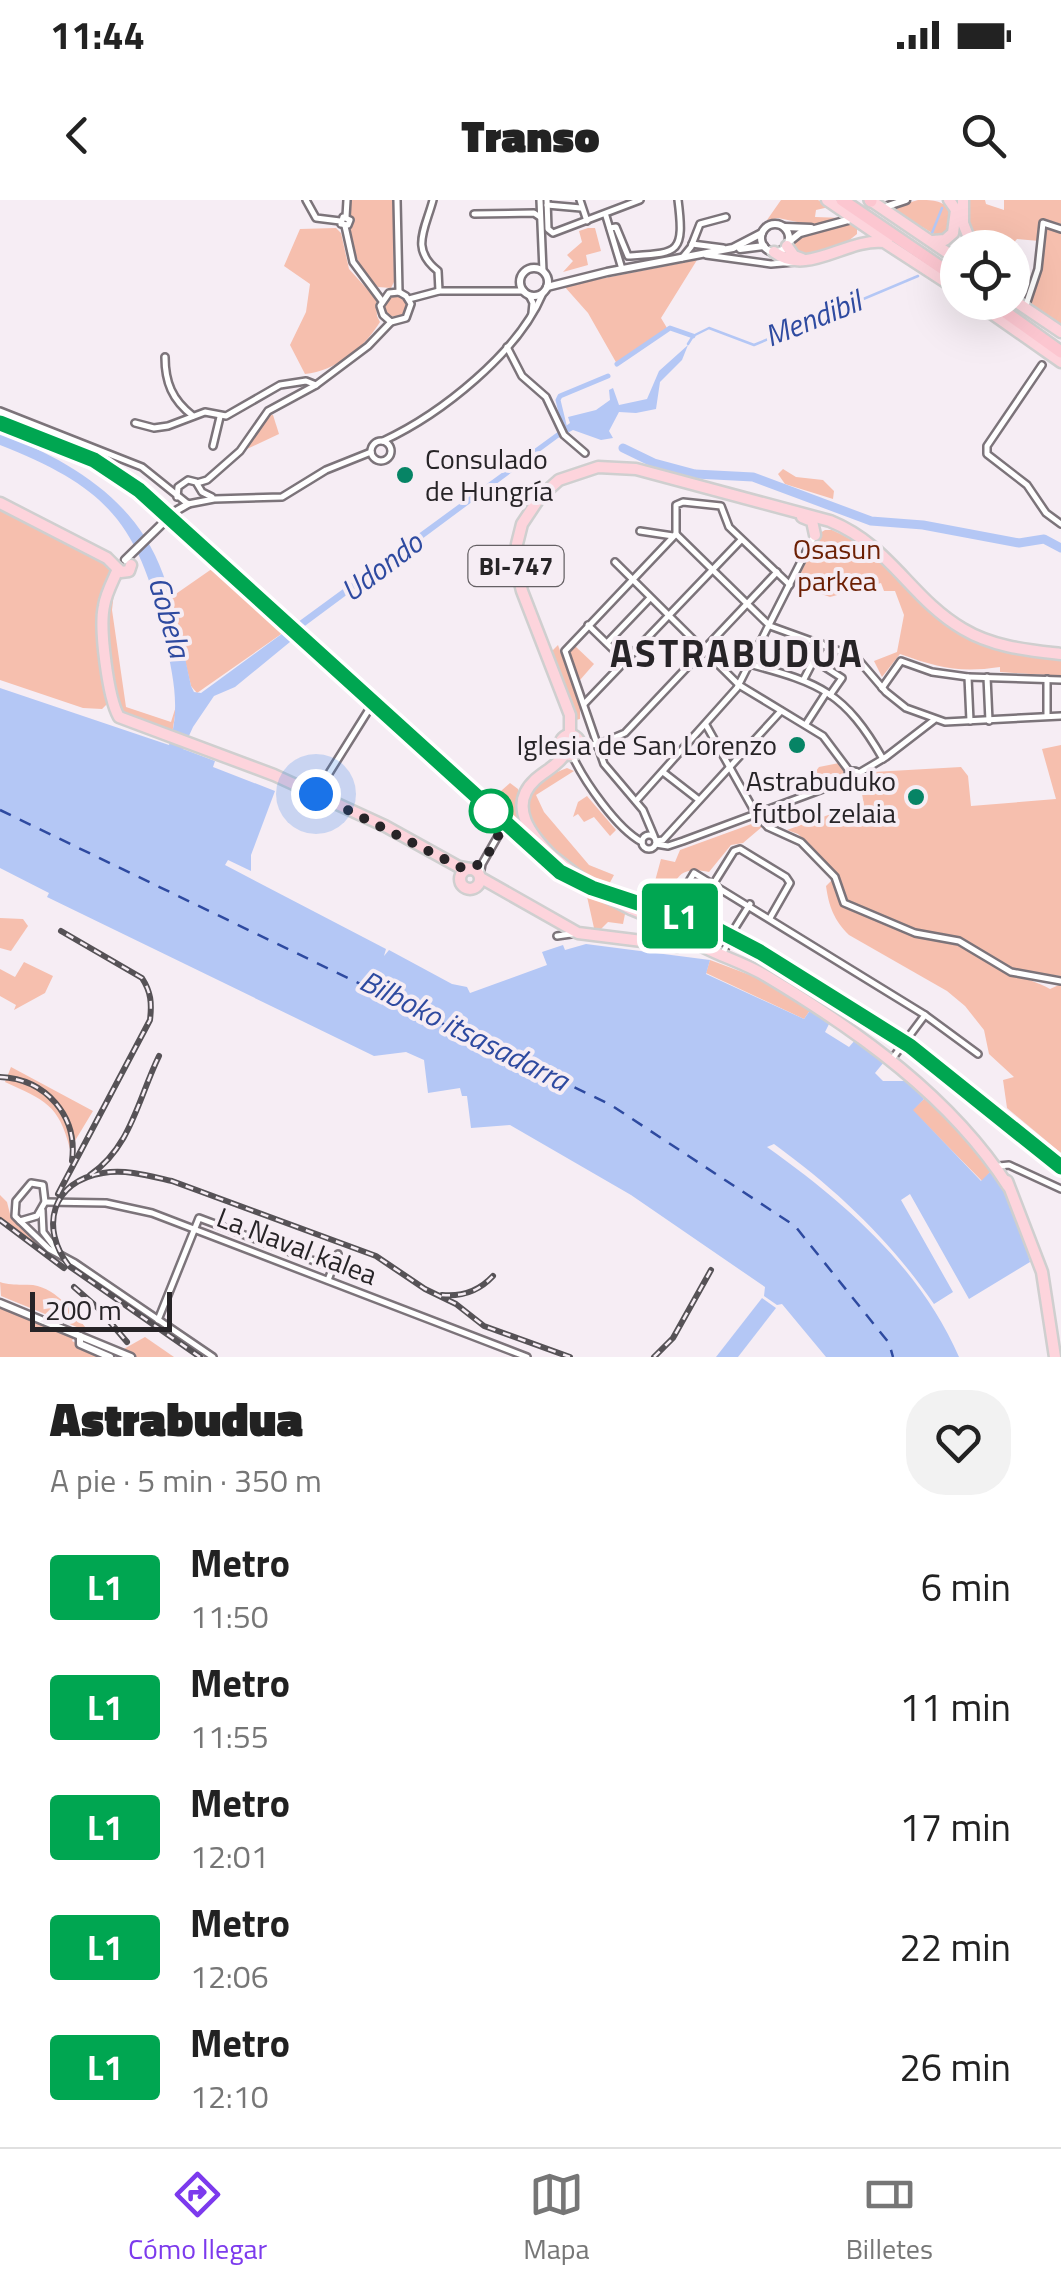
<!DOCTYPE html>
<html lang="es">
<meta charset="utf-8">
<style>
:root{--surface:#fff;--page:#f2f2f2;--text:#222;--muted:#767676;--line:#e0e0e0;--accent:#7c3aed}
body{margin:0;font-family:"Titillium Web",sans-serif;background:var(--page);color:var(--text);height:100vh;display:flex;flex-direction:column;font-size:38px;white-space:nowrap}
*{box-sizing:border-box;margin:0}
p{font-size:32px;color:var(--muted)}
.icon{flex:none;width:55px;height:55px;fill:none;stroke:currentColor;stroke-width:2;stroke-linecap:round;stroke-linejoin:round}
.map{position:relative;height:1157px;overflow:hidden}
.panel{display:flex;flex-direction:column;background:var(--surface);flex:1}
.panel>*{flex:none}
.badge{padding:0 20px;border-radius:8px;font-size:35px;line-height:65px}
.tools{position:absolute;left:940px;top:30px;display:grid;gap:20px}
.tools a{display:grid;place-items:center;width:90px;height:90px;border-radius:50%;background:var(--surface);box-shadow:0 10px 40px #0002;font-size:50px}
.scale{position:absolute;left:30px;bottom:25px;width:142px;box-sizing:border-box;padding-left:10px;border:5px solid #272427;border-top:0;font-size:28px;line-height:35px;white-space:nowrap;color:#272427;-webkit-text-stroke:8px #f6edf4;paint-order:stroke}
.you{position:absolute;width:50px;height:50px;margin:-25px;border:8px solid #fff;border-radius:50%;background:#1a73e8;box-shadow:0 0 0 15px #1a73e833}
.map>.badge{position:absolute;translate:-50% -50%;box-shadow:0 0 0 5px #fff}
.round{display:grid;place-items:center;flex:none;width:105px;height:105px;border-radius:40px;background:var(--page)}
.head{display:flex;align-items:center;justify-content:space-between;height:170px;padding:0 50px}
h1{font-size:48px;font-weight:800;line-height:75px}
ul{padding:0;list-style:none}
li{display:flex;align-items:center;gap:30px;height:120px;padding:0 50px}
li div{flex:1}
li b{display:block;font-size:38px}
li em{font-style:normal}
li .badge{min-width:110px;font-weight:700;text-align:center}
.status{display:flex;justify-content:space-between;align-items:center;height:70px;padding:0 50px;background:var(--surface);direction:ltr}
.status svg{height:28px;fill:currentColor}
header{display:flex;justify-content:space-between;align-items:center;height:130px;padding:0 50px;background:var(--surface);font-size:45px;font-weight:800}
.menu{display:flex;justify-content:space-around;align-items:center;height:140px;border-top:2px solid var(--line);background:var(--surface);font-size:28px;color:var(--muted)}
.menu a{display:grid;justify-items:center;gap:5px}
.menu .active{color:var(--accent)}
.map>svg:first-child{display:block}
.green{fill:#f6bfae}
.water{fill:#b4c7f5}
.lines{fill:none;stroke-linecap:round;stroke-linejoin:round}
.stream{stroke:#b4c7f5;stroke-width:2.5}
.canal{stroke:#b4c7f5;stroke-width:5}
.river{stroke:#b4c7f5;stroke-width:9}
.ferry{stroke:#2e4aa0;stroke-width:2.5;stroke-dasharray:12 10;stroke-linecap:butt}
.minor-casing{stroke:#7c747a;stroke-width:10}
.tertiary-casing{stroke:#7c747a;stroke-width:11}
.primary-casing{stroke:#cfcfcf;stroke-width:15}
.trunk-casing{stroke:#cfcfcf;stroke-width:16}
.minor{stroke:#fff;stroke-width:5}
.tertiary{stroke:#fff;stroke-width:6}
.primary{stroke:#fdd4dc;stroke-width:10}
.trunk{stroke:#fcc6d0;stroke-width:11}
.rail-casing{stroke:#565256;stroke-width:6}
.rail{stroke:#f6edf4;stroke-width:2.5;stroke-dasharray:8;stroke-linecap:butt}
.tertiary-bridge-casing{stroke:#7c747a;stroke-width:11;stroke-linecap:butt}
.primary-bridge-casing{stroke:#cfcfcf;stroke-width:15;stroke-linecap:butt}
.tertiary-bridge{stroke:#fff;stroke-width:6}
.primary-bridge{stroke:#fdd4dc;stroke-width:10}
.line-casing{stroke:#fff;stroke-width:22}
.line{stroke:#00a651;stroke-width:15}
.walk{stroke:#272427;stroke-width:10;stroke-dasharray:0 18}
.poi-dot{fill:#068465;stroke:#f6edf4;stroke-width:4}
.stop-dot{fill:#fff;stroke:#00a651;stroke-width:5}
.labels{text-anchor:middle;stroke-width:8;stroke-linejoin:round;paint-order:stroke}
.shield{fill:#f6edf4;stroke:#656064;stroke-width:2.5}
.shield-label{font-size:25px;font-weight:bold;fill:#272427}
.poi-label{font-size:28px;fill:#272427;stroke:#f6edf4;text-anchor:end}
.park-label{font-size:28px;fill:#6c1f03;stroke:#f6edf4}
.street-label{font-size:28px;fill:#272427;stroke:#f6edf4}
.water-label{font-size:30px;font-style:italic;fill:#2e4aa0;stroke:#f6edf4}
.district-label{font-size:38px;font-weight:bold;letter-spacing:2.5px;fill:#272427;stroke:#f6edf4}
</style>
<div class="status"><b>11:44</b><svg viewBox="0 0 49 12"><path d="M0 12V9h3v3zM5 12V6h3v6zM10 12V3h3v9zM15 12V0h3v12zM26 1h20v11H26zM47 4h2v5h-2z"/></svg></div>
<header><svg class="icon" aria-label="back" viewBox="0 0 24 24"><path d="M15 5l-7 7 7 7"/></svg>Transo<svg class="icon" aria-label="search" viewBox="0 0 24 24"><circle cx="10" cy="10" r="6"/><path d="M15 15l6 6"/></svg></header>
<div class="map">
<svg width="1061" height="1157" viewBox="0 0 1061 1157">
<rect width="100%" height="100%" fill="#f6edf4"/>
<g class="green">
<path d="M 350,0 L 393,0 L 394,82 L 391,88 L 378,87 C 350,62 350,35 350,0 Z"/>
<polygon points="781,0 818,0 829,7 816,10 815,17 844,18 812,25 778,18 767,20"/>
<path d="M 918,0 C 935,0 943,0 953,14 L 951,31 L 937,36 L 891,8 Z"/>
<polygon points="967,0 985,0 986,4 1004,10 1004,0 1061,0 1061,24 1045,19 1039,41 1017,39 1010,47 978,47 968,25"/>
<polygon points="851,23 857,25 857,34 847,42 806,56 794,49 795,40 801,36"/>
<polygon points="1045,26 1061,31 1061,125 1029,103 1041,68"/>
<path d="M 336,28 L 341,33 L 349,69 L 376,99 L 377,116 L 380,122 C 364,148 336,171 305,174 L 290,145 L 306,112 L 310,84 L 284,66 L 300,29 Z"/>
<polygon points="588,28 595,28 601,51 586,55 588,65 563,72 573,61 567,55 582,42 579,31"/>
<polygon points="697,60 661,118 667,128 617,164 588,113 564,86"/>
<circle cx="396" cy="106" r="11"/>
<polygon points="269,214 273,215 279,234 247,249"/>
<polygon points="783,269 796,277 823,280 834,291 833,299 785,284 778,274"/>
<polygon points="0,308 103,361 114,371 98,412 109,497 107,504 102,509 83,508 0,480"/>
<path d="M 825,330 L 832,330 C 882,352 894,379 932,414 C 969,447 1013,453 1061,459 L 1061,476 L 1000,472 L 1000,467 C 960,473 939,468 900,454 L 882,477 L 874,461 L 897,452 L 904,415 L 895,391 L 884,391 L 881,383 L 830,397 L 795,385 L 820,333 Z"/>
<polygon points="216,366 287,430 197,493 191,486 170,398"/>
<polygon points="114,392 112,410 126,507 171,522 177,503 172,534 122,514 118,507 106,421"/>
<polygon points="558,445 580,507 580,519 576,520 551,452"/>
<polygon points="574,445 594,464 580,480 569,453"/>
<path d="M 1061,545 L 1061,776 L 1014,770 C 1024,781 1037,781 1050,789 L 1061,784 L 1061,953 L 1007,908 L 1003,880 L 1014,877 L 989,854 L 984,830 L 965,806 L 947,791 L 849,735 C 834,720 829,707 826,686 L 838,674 L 798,634 L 787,630 L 853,606 L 867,623 L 861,588 L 865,576 L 873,572 L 961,567 L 968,576 L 971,606 L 1056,599 L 1042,549 Z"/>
<polygon points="839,563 846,572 843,577 840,575 803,588 819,567"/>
<path d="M 567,568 L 574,571 L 536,595 L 544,612 L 589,665 L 614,675 L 607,688 C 559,666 481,600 567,568 Z"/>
<polygon points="510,583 518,589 519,602 542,650 496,609 499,604 493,598"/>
<polygon points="587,596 616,630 610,636 594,617 584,622 578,614 573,617 578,602"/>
<path d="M 757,622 L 763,626 L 743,643 L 731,645 L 709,672 C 676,665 677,680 664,705 L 652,692 L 661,659 L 675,662 L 680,650 Z"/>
<polygon points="586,692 625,714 623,724 608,722 600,730 594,728"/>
<polygon points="0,718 23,719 28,726 11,751 0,748"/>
<polygon points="710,760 758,778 811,809 804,819 706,773"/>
<polygon points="24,762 53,776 45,793 14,810 16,805 0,796 0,769 15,777"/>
<path d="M 11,867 L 93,911 L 70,949 C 59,904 44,900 5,882 Z"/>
<polygon points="916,892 929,900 993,969 982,981 912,910 924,899"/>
<polygon points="0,995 7,1002 11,1018 51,1057 0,1019"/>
<path d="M 0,1082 C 12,1086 21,1084 33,1085 C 58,1089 75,1114 89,1132 L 1,1096 Z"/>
<polygon points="0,1105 74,1137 72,1141 103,1157 0,1157"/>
<polygon points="145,1137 174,1157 134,1157 122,1150"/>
</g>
<g class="water">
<path d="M 688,145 L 682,160 L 660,182 L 656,209 L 636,213 L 619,212 L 609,231 L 613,238 L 601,240 L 573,230 L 558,238 L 294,434 L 296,437 L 235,487 L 214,496 L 193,527 L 183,549 L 215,561 L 213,567 L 275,591 L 251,655 L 251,671 L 228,660 L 225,665 L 386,749 L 384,756 L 389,750 L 452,784 L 467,787 L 470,793 L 547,765 L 542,752 L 563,745 L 565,750 L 586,744 L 710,760 L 706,774 L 804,819 L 811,809 L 830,822 L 825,832 L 849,847 L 856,839 L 884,862 L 875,873 L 883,881 L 906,881 L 924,899 L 913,910 L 981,981 L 993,969 L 1019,1021 L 1030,1062 L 969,1099 L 910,994 L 901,1000 L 953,1092 L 934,1104 C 889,1039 837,990 774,944 L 767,947 C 844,1002 920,1067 959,1157 L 826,1157 L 782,1104 L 777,1105 L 764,1096 L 765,1087 L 631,995 L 510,925 L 471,928 L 467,896 L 462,896 L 460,888 L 428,893 L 424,860 L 406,852 L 374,856 L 47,697 L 49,693 L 0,668 L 0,488 L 169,545 C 181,508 173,476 165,439 C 139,324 109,288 0,245 L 0,233 C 70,261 136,299 163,374 C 176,410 183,449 191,486 L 194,492 L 201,493 L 570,223 L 568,217 L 596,210 L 610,200 L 609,190 L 613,188 L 619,205 L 647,199 L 659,171 Z"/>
<polygon points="762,1098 776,1108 738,1157 716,1157"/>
</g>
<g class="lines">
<g class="stream">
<polyline points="932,33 942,8"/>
<polyline points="688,144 693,136 709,128 754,145 918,76"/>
</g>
<g class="canal">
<polyline points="617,164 670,128 693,136"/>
<polyline points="565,229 558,200 560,196 608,176"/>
</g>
<polyline class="river" points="623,248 654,263 695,274 753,277 871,321 923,325 1019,343 1044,339 1061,348"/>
<polyline class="ferry" points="0,610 611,905 795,1026 889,1143 893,1157"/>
<g class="minor-casing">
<g id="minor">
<polyline points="306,0 316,18 340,21"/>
<polyline points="397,0 399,92"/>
<path d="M 433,0 C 425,30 410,49 438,71 L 439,91"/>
<polyline points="540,0 543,71"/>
<polyline points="547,0 548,29 553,33 640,0"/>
<polyline points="580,0 587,21"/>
<polyline points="547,5 581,8"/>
<polyline points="474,14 534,13 540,17"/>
<polyline points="606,16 622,69"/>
<polygon points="343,17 350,20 348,25 341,24"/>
<polyline points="346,17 347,0"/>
<polyline points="345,26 353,62 382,101"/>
<path d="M 610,28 L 616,27 L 628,56 C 678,53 685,55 678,0"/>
<polyline points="692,44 723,48"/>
<polyline points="706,55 771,64 794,62"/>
<polyline points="682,58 691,47 700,24 726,17"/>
<polyline points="529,95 533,103 532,113"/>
<polyline points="409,99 439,91 524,91"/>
<polyline points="1025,108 1038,69 1043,23 1061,29"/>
<polyline points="391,122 383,115 380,106 389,93 399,92"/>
<polyline points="507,147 522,176 546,197 564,235 585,253"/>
<path d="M 165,157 C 165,182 172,200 193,216"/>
<polyline points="1042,165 987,246 987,254 1027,285 1046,313 1061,324"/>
<polyline points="0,211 142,267 188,304 214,299 282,297 326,270 371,252"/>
<polyline points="135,223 154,228 168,226 205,212 226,216 280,185 306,181 316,185"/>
<path d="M 383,241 C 441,214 518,153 543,93"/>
<circle cx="381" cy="251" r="10"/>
<polyline points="213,246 220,217"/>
<polyline points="197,283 207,280 240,251 268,211 316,185 368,146 391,122 406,118 411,104 406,96 399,92"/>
<polyline points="177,297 178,287 188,280 196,282 202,292 212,297"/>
<polyline points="640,331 673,336"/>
<polyline points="676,334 770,426 856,457 886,492 906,508 945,522 1061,516"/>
<polyline points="676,334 676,305 683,302 721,306 729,327 790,385"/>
<polyline points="615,362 739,485 823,536 850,572"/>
<polyline points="588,425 624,460"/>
<polyline points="607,443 650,398"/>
<polyline points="814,460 842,478 830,495"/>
<path d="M 749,464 C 821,483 845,493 883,559"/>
<polyline points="968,477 1061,480"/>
<polyline points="987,477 989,521"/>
<polyline points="804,479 822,444"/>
<polyline points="882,488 901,461 932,472 968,477 970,521"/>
<polyline points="584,504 741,340"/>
<polyline points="1047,516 1047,479"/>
<polyline points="806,524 826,493"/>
<polyline points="706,525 756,614 768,627 801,642 835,677 844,703 915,733 959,741 1011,772 1061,781"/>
<polyline points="580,543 597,545 625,533 777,372"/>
<path d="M 572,555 C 584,581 617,629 642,642"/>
<circle cx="854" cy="578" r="7"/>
<polyline points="663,572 699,600"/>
<polyline points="859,573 886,557 934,520"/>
<polyline points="316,594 368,511"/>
<polyline points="636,601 737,488 814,336"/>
<circle cx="649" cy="642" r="7"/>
<polyline points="654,636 643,610 604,564 565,451 676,334"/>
<polyline points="656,641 663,640 781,511"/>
<polyline points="656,644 668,646 683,641 847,580"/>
<polyline points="480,675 482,664 502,629"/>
<polyline points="714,683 734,651 740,649 786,677 790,683 770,718"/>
<polyline points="698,709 679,698 694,673 925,815 892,859"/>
<polyline points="733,731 750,704"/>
<polyline points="557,736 578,733"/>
<polyline points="723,753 730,738"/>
<polyline points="925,815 978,854"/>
<polyline points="999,966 1009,965 1061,989"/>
<polygon points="31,983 43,985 45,1002 37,1016 20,1021 15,1016 16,1001"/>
<polyline points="45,1002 106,1003 152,1013 527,1157"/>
<polyline points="42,1010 43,1032 56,1049"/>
<polyline points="20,1021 49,1049 75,1063 213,1157"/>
<polyline points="328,1080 338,1054"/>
<polyline points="158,1120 199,1018 333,1068"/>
</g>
</g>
<g class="tertiary-casing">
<g id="tertiary">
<polyline points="888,6 906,0"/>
<circle cx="775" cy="38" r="14"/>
<polyline points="785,27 811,28"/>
<polyline points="790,41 800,33 848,20"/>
<polyline points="740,49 764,46"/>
<circle cx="534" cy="82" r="14"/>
<polyline points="547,87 607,72 733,48 762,33"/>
<polyline points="174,312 188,304"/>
<polyline points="125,360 166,320"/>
<polyline points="0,1103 131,1157"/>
<polyline points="80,1136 80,1144 110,1157"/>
</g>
</g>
<g class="primary-casing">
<g id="primary">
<polyline points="827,0 887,41"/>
<polyline points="870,0 958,60"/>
<polyline points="963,0 963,23 973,48"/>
<polyline points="933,41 945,40 953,33 956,10 949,0"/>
<polyline points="787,46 794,56 802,59"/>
<path d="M 774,52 C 808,77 846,38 884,42 L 958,90"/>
<polyline points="1012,99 1061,132"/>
<polyline points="984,108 1061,162"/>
<polyline points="0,303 107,358 121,372 129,371 131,365"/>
<polyline points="802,317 812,321 815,335"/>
<path d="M 118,369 C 113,381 106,393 104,406 C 99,428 108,498 119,517 L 274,575 L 385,626 L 459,667 L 470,669"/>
<circle cx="570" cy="545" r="10"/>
<path d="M 570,535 L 570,515 L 522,391 L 516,367 L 517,344 L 522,324 L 540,297 L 559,280 L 598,267 L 636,269 L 830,321 C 891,346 910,398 963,429 C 993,447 1027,450 1061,454"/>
<path d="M 552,656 C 532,636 507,606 535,580 C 545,571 557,566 565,554"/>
<circle cx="470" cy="679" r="10"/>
<polyline points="481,678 578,733 674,745"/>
<polyline points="631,709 677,728 683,731 686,741 677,746 672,743 671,736 681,730"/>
<path d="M 686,737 C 711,754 742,761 768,777 C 858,831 951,897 1008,986"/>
<polyline points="1007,981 1042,1072 1055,1157"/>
</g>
</g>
<g class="trunk-casing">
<g id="trunk">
<polyline points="842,0 958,79"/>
<polyline points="870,0 871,1"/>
<polyline points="979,102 988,112"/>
<polyline points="991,102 1061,152"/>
</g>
</g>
<use href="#minor" class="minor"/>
<use href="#tertiary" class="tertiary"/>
<use href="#primary" class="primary"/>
<use href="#trunk" class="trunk"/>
<g class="rail-casing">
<g id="rail">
<path d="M 0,223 L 93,260 L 139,290 L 561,672 C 613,704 678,708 732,736 C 852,798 958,880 1061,968"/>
<path d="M 0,877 C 46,879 78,916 72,961"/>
<path d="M 90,975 C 131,947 138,899 159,856"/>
<path d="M 58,994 L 150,820 C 152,803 151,792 142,778 L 61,731"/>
<polyline points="0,1020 64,1068"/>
<polyline points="74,1087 98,1108 127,1142"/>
<path d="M 442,1095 C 463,1097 479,1091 493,1076"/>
<path d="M 200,1157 L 69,1066 C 39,1027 52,981 103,973 C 126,969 150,976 172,981 L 376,1056 L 425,1089 L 456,1104 L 484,1126 L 570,1157"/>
<polyline points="654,1157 673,1138 711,1070"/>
</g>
</g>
<use href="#rail" class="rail"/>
<g class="tertiary-bridge-casing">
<polyline id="tertiary-bridge" points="166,320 174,312"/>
</g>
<g class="primary-bridge-casing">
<polyline id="primary-bridge" points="552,656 598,692 631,709"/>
</g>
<use href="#tertiary-bridge" class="tertiary-bridge"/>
<use href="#primary-bridge" class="primary-bridge"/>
</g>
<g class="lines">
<g class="line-casing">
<polyline id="line" points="0,223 94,260 139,290 560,672 592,688 716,729 760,752 910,846 1061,967"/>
</g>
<use href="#line" class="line"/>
<path class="walk" d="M 316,594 L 464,669 C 485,669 492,645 502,629 L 491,611"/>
</g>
<g class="poi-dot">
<circle cx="405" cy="275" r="10"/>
<circle cx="797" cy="545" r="10"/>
<circle cx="916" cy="597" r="10"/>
</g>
<circle class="stop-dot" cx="491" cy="611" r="20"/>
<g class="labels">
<rect class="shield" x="468.5" y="346" width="95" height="40" rx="8"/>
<g class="shield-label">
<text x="516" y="375">BI-747</text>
</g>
<g class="poi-label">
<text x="425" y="269" text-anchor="start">Consulado<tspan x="425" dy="32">de Hungría</tspan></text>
<text x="777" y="555">Iglesia de San Lorenzo</text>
<text x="896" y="591">Astrabuduko<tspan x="896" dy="32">futbol zelaia</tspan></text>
</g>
<g class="park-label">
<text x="837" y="359">Osasun<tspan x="837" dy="32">parkea</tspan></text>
</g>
<g class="street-label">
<text transform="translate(297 1046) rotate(21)" y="10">La Naval kalea</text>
</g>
<g class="water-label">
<text transform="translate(813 119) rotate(-22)" y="10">Mendibil</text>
<text transform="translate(382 367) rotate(-37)" y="10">Udondo</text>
<text transform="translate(169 417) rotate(74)" y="10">Gobela</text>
<text transform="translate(464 831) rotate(27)" y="10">Bilboko itsasadarra</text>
</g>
<g class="district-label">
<text x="737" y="467">ASTRABUDUA</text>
</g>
</g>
</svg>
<div class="tools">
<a><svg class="icon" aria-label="locate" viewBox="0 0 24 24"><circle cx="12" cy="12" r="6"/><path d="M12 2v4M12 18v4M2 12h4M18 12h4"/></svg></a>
</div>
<div class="scale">200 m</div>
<div class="you" style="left:316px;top:594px"></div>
<b class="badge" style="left:680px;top:716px;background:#00a651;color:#fff">L1</b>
</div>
<section class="panel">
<div class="head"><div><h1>Astrabudua</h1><p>A pie · 5 min · 350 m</p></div><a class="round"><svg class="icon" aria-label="heart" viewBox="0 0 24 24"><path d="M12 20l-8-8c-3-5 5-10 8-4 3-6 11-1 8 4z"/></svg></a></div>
<ul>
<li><span class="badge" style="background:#00a651;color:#fff">L1</span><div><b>Metro</b><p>11:50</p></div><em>6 min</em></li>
<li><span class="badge" style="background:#00a651;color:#fff">L1</span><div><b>Metro</b><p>11:55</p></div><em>11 min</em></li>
<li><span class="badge" style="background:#00a651;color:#fff">L1</span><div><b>Metro</b><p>12:01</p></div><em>17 min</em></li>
<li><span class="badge" style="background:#00a651;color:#fff">L1</span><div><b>Metro</b><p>12:06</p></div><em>22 min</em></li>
<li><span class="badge" style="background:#00a651;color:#fff">L1</span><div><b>Metro</b><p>12:10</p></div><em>26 min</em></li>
</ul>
</section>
<nav class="menu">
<a class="active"><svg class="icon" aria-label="directions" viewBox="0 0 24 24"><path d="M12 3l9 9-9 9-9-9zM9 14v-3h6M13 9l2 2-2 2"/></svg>Cómo llegar</a>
<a><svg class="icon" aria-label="map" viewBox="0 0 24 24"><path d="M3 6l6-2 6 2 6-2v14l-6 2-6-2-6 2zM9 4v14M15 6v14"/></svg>Mapa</a>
<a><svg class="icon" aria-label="tickets" viewBox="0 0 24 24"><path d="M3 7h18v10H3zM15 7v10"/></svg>Billetes</a>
</nav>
